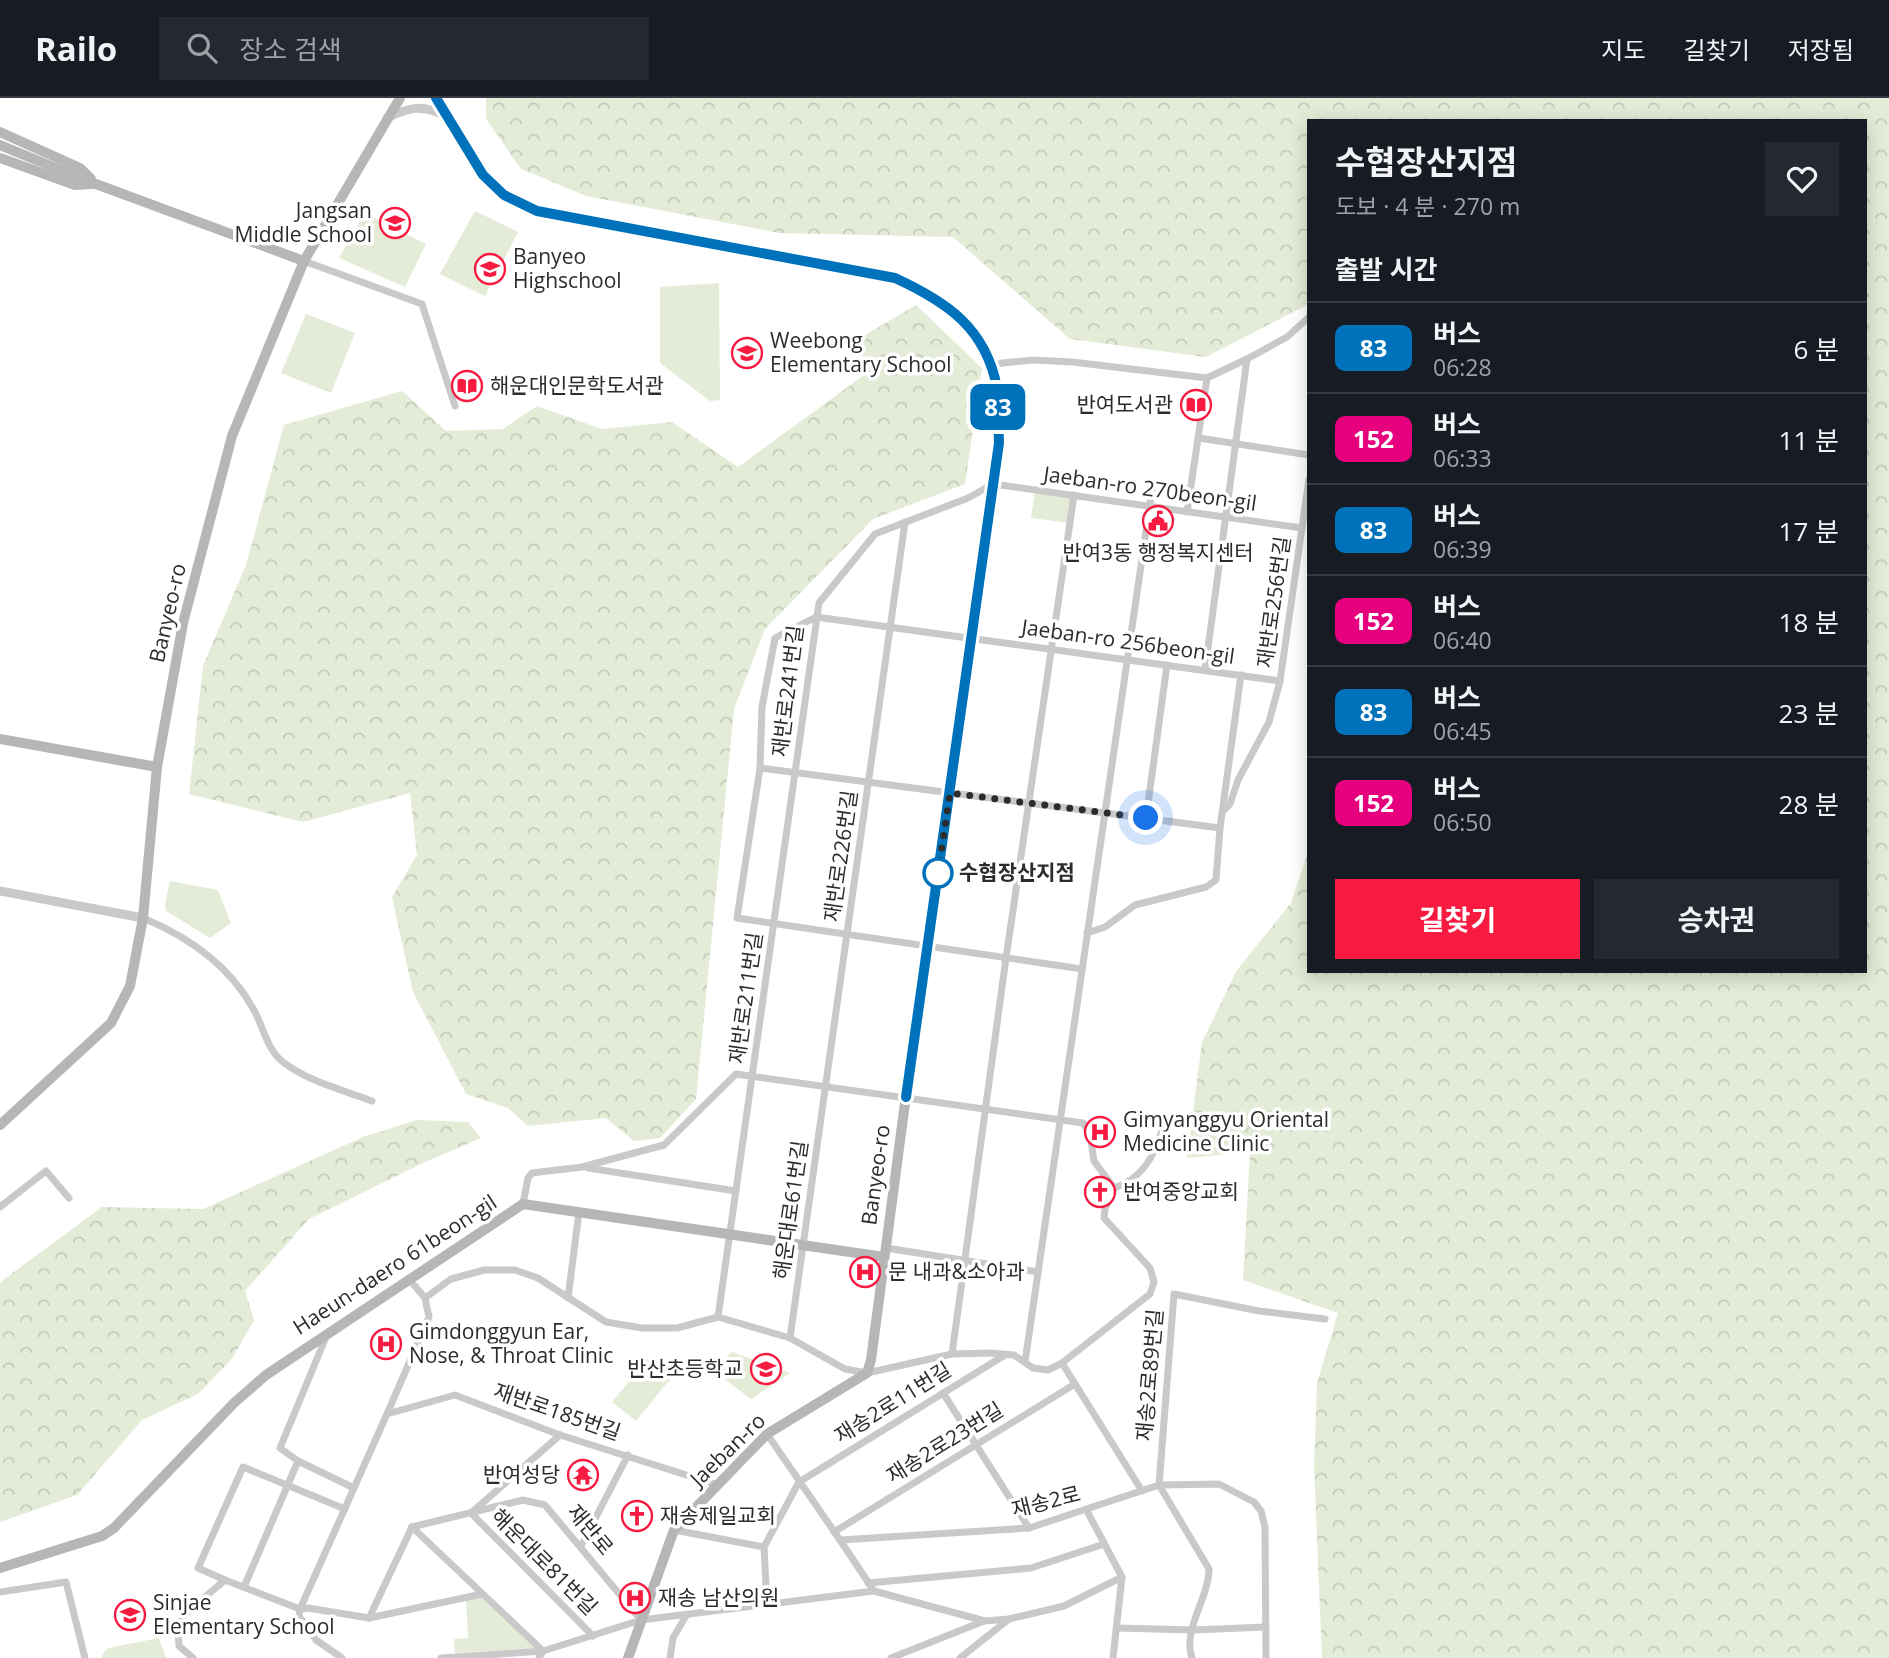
<!DOCTYPE html>
<html lang="ko">
<meta charset="utf-8">
<style>
:root{--surface:#171b24;--page:#242831;--text:#f1f3f6;--muted:#9ea1a6;--line:#363941;--accent:#f71b41}
body{margin:0;font-family:"Open Sans","Noto Sans KR",sans-serif;background:var(--page);color:var(--text);height:100vh;display:flex;flex-direction:column;font-size:26px;white-space:nowrap}
*{box-sizing:border-box;margin:0}
p{font-size:23px;color:var(--muted)}
.icon{flex:none;width:38px;height:38px;fill:none;stroke:currentColor;stroke-width:2;stroke-linecap:round;stroke-linejoin:round}
.map{position:relative;flex:1;overflow:hidden}
.sheet{position:absolute;left:1307px;top:21px;width:560px;height:854px;display:flex;flex-direction:column;background:var(--surface);border-radius:0px;box-shadow:0 4px 18px #0003}
.sheet>*{flex:none}
.badge{padding:0 14px;border-radius:10px;font-size:24px;line-height:46px}
.you{position:absolute;width:35px;height:35px;margin:-18px;border:5px solid #fff;border-radius:50%;background:#1a73e8;box-shadow:0 0 0 10px #1a73e833}
.map>.badge{position:absolute;translate:-50% -50%;box-shadow:0 0 0 4px #fff}
h2{padding:0 28px;font-size:26px;line-height:63px}
.round{display:grid;place-items:center;flex:none;width:74px;height:74px;border-radius:0px;background:var(--page)}
.headline{display:flex;align-items:center;justify-content:space-between;height:119px;padding:0 28px}
h1{font-size:33px;font-weight:700;line-height:52px}
.cta{display:flex;gap:14px;margin-top:auto;padding:14px 28px}
.cta a{flex:1;height:80px;border-radius:0px;background:var(--accent);color:#fff;font-size:28px;font-weight:700;line-height:80px;text-align:center}
.cta a+a{background:var(--page);color:var(--text)}
ul{padding:0;list-style:none}
li{display:flex;align-items:center;gap:21px;height:91px;padding:0 28px;border-top:2px solid var(--line)}
li div{flex:1}
li b{display:block;font-size:26px}
li em{font-style:normal}
li .badge{min-width:77px;font-weight:700;text-align:center}
header{display:flex;align-items:center;gap:42px;box-sizing:border-box;height:98px;padding:0 35px;background:var(--surface);border-bottom:2px solid var(--line)}
header strong{font-size:33px}
nav{display:flex;gap:38px;margin-inline-start:auto;font-size:24px}
.search{width:490px;height:63px;background:var(--page);display:flex;align-items:center;gap:18px;box-sizing:border-box;padding:0 24px;border-radius:0px;color:var(--muted);font-size:26px}
.map>svg:first-child{display:block}
.green{fill:#e4ecd8}
.forest{fill:url(#forest-crowns)}
.lines{fill:none;stroke-linecap:round;stroke-linejoin:round}
.minor{stroke:#c9c9c9;stroke-width:7}
.tertiary{stroke:#c9c9c9;stroke-width:9}
.secondary{stroke:#b6b6b6;stroke-width:10}
.line-casing{stroke:#fff;stroke-width:16}
.line{stroke:#0072bc;stroke-width:10}
.walk{stroke:#2c2c2c;stroke-width:7;stroke-dasharray:0 12.6}
.stop-dot{fill:#fff;stroke:#0072bc;stroke-width:3.5}
.labels{text-anchor:middle;stroke-width:7;stroke-linejoin:round;paint-order:stroke}
.poi-label{font-size:21px;fill:#2c2c2c;stroke:#fff;text-anchor:start}
.street-label{font-size:21px;fill:#2c2c2c;stroke:#fff}
.stop-label{font-size:21px;font-weight:bold;fill:#2c2c2c;stroke:#fff;text-anchor:start}
</style>
<header>
<strong>Railo</strong>
<div class="search"><svg class="icon" aria-label="search" viewBox="0 0 24 24"><circle cx="10" cy="10" r="6"/><path d="M15 15l6 6"/></svg>장소 검색</div>
<nav><a>지도</a><a>길찾기</a><a>저장됨</a></nav>
</header>
<div class="map">
<svg width="1889" height="1560" viewBox="0 0 1889 1560">
<defs>
<pattern id="forest-crowns" width="20" height="18" patternUnits="userSpaceOnUse" patternTransform="scale(1.75)"><rect width="20" height="18" fill="#e4ecd8"/><path d="M2 6a3 3 0 1 1 6 0M12 15a3 3 0 1 1 6 0" fill="none" stroke="#c4cbba"/></pattern>
</defs>
<rect width="100%" height="100%" fill="#fff"/>
<g class="green">
<polygon points="475,113 518,134 485,198 440,176"/>
<polygon points="365,115 426,146 405,189 339,160"/>
<polygon points="719,185 720,302 710,303 660,265 660,189"/>
<polygon points="306,216 355,235 331,295 281,275"/>
<polygon points="1035,392 1074,397 1070,425 1031,420"/>
<polygon points="170,783 218,792 231,825 210,840 166,813 165,806"/>
<polygon points="732,1254 790,1275 751,1301 712,1272"/>
<polygon points="648,1261 671,1280 636,1323 612,1304"/>
<polygon points="481,1499 535,1550 455,1555 454,1541 468,1540 466,1502"/>
<polygon points="159,1540 166,1560 102,1560 102,1557 108,1550"/>
</g>
<g class="forest">
<polygon points="486,0 1889,0 1889,1560 1322,1560 1314,1369 1317,1285 1338,1215 1243,1182 1250,1054 1187,1060 1202,944 1237,872 1291,805 1307,757 1309,757 1309,873 1866,873 1866,23 1309,23 1309,206 1206,259 1070,241 953,139 779,135 586,98 521,71 486,21"/>
<polygon points="916,207 982,270 965,386 873,421 765,531 734,611 696,1001 660,1040 634,1043 606,1020 528,1028 508,1010 466,996 413,894 392,799 417,757 410,695 303,724 189,696 203,568 246,467 284,327 402,293 446,333 503,331 537,308 602,331 672,324 738,369 864,277 860,240"/>
<polygon points="417,1022 468,1024 481,1040 423,1065 309,1121 245,1193 254,1222 232,1261 198,1296 142,1322 77,1397 0,1424 0,1186 3,1182 102,1109 203,1111 363,1039"/>
</g>
<g class="lines">
<g class="minor">
<polyline points="304,163 422,206 455,308"/>
<polyline points="990,269 1002,265 1033,262 1072,264 1207,280 1247,261 1287,239 1309,219"/>
<polyline points="1199,340 1309,357"/>
<polyline points="1187,414 1207,280"/>
<polyline points="816,519 775,540 762,609 760,670 737,820 1082,871"/>
<polyline points="816,519 1280,583"/>
<polyline points="1205,572 1247,261"/>
<polyline points="760,670 1220,730"/>
<polyline points="1223,713 1230,706 1238,682 1269,624 1280,583 1309,381"/>
<polyline points="1146,720 1167,567"/>
<path d="M 143,820 C 189,839 230,868 254,912 C 263,928 267,952 283,964 C 307,983 343,992 372,1003"/>
<polyline points="1087,835 1105,829 1135,807 1206,789 1216,782 1220,730 1241,577"/>
<polyline points="588,1070 736,1093"/>
<path d="M 1114,1090 C 1143,1081 1156,1056 1163,1028"/>
<polyline points="0,1109 46,1073 69,1100"/>
<polyline points="886,1150 1038,1174"/>
<polyline points="425,1200 451,1181 484,1172 515,1172 538,1180 606,1224 642,1230 677,1230 718,1219 790,1240 845,1271 867,1275 952,1256 990,1255 1014,1257 1033,1270 1048,1272 1062,1265 1150,1196 1154,1184 1150,1170 1104,1120 1105,1111 1114,1090 1094,1063 1090,1036 1083,1025 736,976 664,1047 582,1069 532,1075 528,1080 523,1106"/>
<polyline points="568,1200 579,1114"/>
<polyline points="718,1219 819,505 875,436 968,400 993,386 1302,430"/>
<polyline points="790,1240 905,424"/>
<polyline points="952,1256 1006,860 1074,397"/>
<polyline points="1025,1264 1152,392"/>
<polyline points="1062,1265 1142,1393"/>
<polyline points="943,1295 1029,1430"/>
<polyline points="387,1316 429,1219 425,1200 409,1181"/>
<polyline points="767,1336 840,1442 1029,1430 1159,1387 1219,1386 1254,1404 1261,1413 1265,1429 1266,1560"/>
<polyline points="560,1337 471,1415 593,1538"/>
<polyline points="298,1363 354,1390"/>
<polyline points="1087,1413 1122,1479 1113,1560"/>
<polyline points="412,1429 523,1402 545,1407 641,1522"/>
<polyline points="412,1429 543,1553 539,1560"/>
<polyline points="674,1432 764,1449"/>
<polyline points="834,1434 1075,1286"/>
<polyline points="840,1442 874,1493 985,1523 1009,1521 1064,1508 1122,1479"/>
<polyline points="581,1448 628,1357"/>
<polyline points="225,1482 198,1470 243,1369 345,1411"/>
<polyline points="868,1485 1031,1470 1104,1446"/>
<polyline points="244,1489 298,1363 280,1350 326,1239"/>
<polyline points="0,1494 66,1484 85,1560"/>
<polyline points="767,1506 764,1449 799,1384 1005,1257"/>
<polyline points="369,1520 412,1429"/>
<polyline points="1117,1530 1193,1532 1266,1529"/>
<polyline points="193,1560 179,1548 178,1528 185,1516 225,1482 300,1511 387,1316 455,1297 560,1337 718,1387"/>
<polyline points="342,1560 316,1542 299,1518 300,1511 308,1510 369,1520 482,1496"/>
<polyline points="441,1560 543,1553 641,1522 874,1493"/>
<polyline points="670,1560 673,1540 687,1516"/>
<polyline points="891,1560 984,1523"/>
<polyline points="960,1560 1009,1521"/>
<path d="M 1192,1560 C 1182,1532 1209,1500 1209,1471 L 1159,1387 L 1174,1196 L 1259,1213 L 1325,1221"/>
</g>
<g class="tertiary">
<path d="M 387,20 C 409,9 423,6 445,18"/>
<polyline points="0,793 143,820"/>
</g>
<g class="secondary">
<path d="M 436,0 L 483,77 L 504,97 L 537,113 L 895,180 C 925,194 958,211 978,239 C 1005,277 999,342 993,386 L 907,990 L 871,1262 L 867,1275 L 767,1336 L 674,1432 L 628,1560"/>
<polyline points="0,34 80,70 91,81"/>
<polyline points="0,47 85,82 304,163"/>
<polyline points="0,60 75,87 92,86"/>
<polyline points="0,641 157,669"/>
<polyline points="0,1027 111,925 130,888 143,820 157,669 183,525 232,338 304,163 400,0"/>
<polyline points="0,1470 102,1438 114,1430 234,1305 266,1277 523,1106 884,1159"/>
</g>
</g>
<g class="lines">
<g class="line-casing">
<path id="line" d="M 436,0 L 483,77 L 504,97 L 537,113 L 895,180 C 947,204 986,230 997,290 C 1000,307 998,327 999,345 L 906,999"/>
</g>
<use href="#line" class="line"/>
<polyline class="walk" points="938,775 950,695 1146,720"/>
</g>
<defs>
<g id="school-ring" transform="scale(1.575)"><circle r="9.5" fill="#fff" stroke="#f71b41" stroke-width="1.5"/><path d="M0-5L7-2L0 1L-7-2ZM-4 1L0 2.5L4 1V4Q0 6-4 4Z" fill="#f71b41"/></g>
<g id="library-ring" transform="scale(1.575)"><circle r="9.5" fill="#fff" stroke="#f71b41" stroke-width="1.5"/><path d="M-6-4Q-3-5.5-.7-3.5V5Q-3 3-6 4ZM6-4Q3-5.5 .7-3.5V5Q3 3 6 4Z" fill="#f71b41"/></g>
<g id="civic-ring" transform="scale(1.575)"><circle r="9.5" fill="#fff" stroke="#f71b41" stroke-width="1.5"/><path d="M-.6-6.5H3V-4.5H.6V-3L4-1V1h2V6H-6V1h2V-1L-.6-3ZM-1.2 2.5V6h2.4V2.5Z" fill="#f71b41"/></g>
<g id="hospital-ring" transform="scale(1.575)"><circle r="9.5" fill="#fff" stroke="#f71b41" stroke-width="1.5"/><path d="M-5-5h3v3.5h4V-5h3V5h-3V1.5h-4V5h-3Z" fill="#f71b41"/></g>
<g id="church-ring" transform="scale(1.575)"><circle r="9.5" fill="#fff" stroke="#f71b41" stroke-width="1.5"/><path d="M-1.2-6h2.4v3.5h3.3v2.4h-3.3V6h-2.4V-.1h-3.3v-2.4h3.3Z" fill="#f71b41"/></g>
<g id="temple-ring" transform="scale(1.575)"><circle r="9.5" fill="#fff" stroke="#f71b41" stroke-width="1.5"/><path d="M0-6L5-2H3V0L6.5 2.5H4V6H1.5V3h-3V6H-4V2.5H-6.5L-3 0V-2H-5Z" fill="#f71b41"/></g>
</defs>
<g fill-rule="evenodd">
<use href="#school-ring" x="395" y="125"/>
<use href="#school-ring" x="490" y="171"/>
<use href="#school-ring" x="747" y="255"/>
<use href="#library-ring" x="467" y="288"/>
<use href="#library-ring" x="1196" y="307"/>
<use href="#civic-ring" x="1158" y="423"/>
<use href="#hospital-ring" x="1100" y="1034"/>
<use href="#church-ring" x="1100" y="1094"/>
<use href="#hospital-ring" x="865" y="1174"/>
<use href="#hospital-ring" x="386" y="1246"/>
<use href="#school-ring" x="766" y="1271"/>
<use href="#temple-ring" x="583" y="1377"/>
<use href="#church-ring" x="637" y="1418"/>
<use href="#hospital-ring" x="635" y="1500"/>
<use href="#school-ring" x="130" y="1517"/>
</g>
<circle class="stop-dot" cx="938" cy="775" r="14"/>
<g class="labels">
<g class="poi-label">
<text x="372" y="120" text-anchor="end">Jangsan<tspan x="372" dy="24">Middle School</tspan></text>
<text x="513" y="166">Banyeo<tspan x="513" dy="24">Highschool</tspan></text>
<text x="770" y="250">Weebong<tspan x="770" dy="24">Elementary School</tspan></text>
<text x="490" y="295">해운대인문학도서관</text>
<text x="1173" y="314" text-anchor="end">반여도서관</text>
<text x="1158" y="462" text-anchor="middle">반여3동 행정복지센터</text>
<text x="1123" y="1029">Gimyanggyu Oriental<tspan x="1123" dy="24">Medicine Clinic</tspan></text>
<text x="1123" y="1101">반여중앙교회</text>
<text x="888" y="1181">문 내과&amp;소아과</text>
<text x="409" y="1241">Gimdonggyun Ear,<tspan x="409" dy="24">Nose, &amp; Throat Clinic</tspan></text>
<text x="743" y="1278" text-anchor="end">반산초등학교</text>
<text x="560" y="1384" text-anchor="end">반여성당</text>
<text x="660" y="1425">재송제일교회</text>
<text x="658" y="1507">재송 남산의원</text>
<text x="153" y="1512">Sinjae<tspan x="153" dy="24">Elementary School</tspan></text>
</g>
<g class="street-label">
<text transform="translate(1150 391) rotate(8)" y="7">Jaeban-ro 270beon-gil</text>
<text transform="translate(1274 504) rotate(-82)" y="7">재반로256번길</text>
<text transform="translate(168 515) rotate(-77)" y="7">Banyeo-ro</text>
<text transform="translate(1128 544) rotate(8)" y="7">Jaeban-ro 256beon-gil</text>
<text transform="translate(788 593) rotate(-83)" y="7">재반로241번길</text>
<text transform="translate(841 758) rotate(-82)" y="7">재반로226번길</text>
<text transform="translate(746 900) rotate(-82)" y="7">재반로211번길</text>
<text transform="translate(876 1077) rotate(-82)" y="7">Banyeo-ro</text>
<text transform="translate(791 1112) rotate(-82)" y="7">해운대로61번길</text>
<text transform="translate(395 1167) rotate(-33)" y="7">Haeun-daero 61beon-gil</text>
<text transform="translate(1150 1277) rotate(-85)" y="7">재송2로89번길</text>
<text transform="translate(893 1305) rotate(-32)" y="7">재송2로11번길</text>
<text transform="translate(557 1314) rotate(19)" y="7">재반로185번길</text>
<text transform="translate(945 1345) rotate(-32)" y="7">재송2로23번길</text>
<text transform="translate(728 1352) rotate(-44)" y="7">Jaeban-ro</text>
<text transform="translate(1046 1404) rotate(-14)" y="7">재송2로</text>
<text transform="translate(590 1432) rotate(50)" y="7">재반로</text>
<text transform="translate(544 1464) rotate(45)" y="7">해운대로81번길</text>
</g>
<g class="stop-label">
<text x="959" y="782">수협장산지점</text>
</g>
</g>
</svg>
<div class="you" style="left:1146px;top:720px"></div>
<b class="badge" style="left:998px;top:309px;background:#0072bc;color:#fff">83</b>
<section class="sheet">
<div class="headline"><div><h1>수협장산지점</h1><p>도보 · 4 분 · 270 m</p></div><a class="round"><svg class="icon" aria-label="heart" viewBox="0 0 24 24"><path d="M12 20l-8-8c-3-5 5-10 8-4 3-6 11-1 8 4z"/></svg></a></div>
<h2>출발 시간</h2>
<ul>
<li><span class="badge" style="background:#0072bc;color:#fff">83</span><div><b>버스</b><p>06:28</p></div><em>6 분</em></li>
<li><span class="badge" style="background:#e6007e;color:#fff">152</span><div><b>버스</b><p>06:33</p></div><em>11 분</em></li>
<li><span class="badge" style="background:#0072bc;color:#fff">83</span><div><b>버스</b><p>06:39</p></div><em>17 분</em></li>
<li><span class="badge" style="background:#e6007e;color:#fff">152</span><div><b>버스</b><p>06:40</p></div><em>18 분</em></li>
<li><span class="badge" style="background:#0072bc;color:#fff">83</span><div><b>버스</b><p>06:45</p></div><em>23 분</em></li>
<li><span class="badge" style="background:#e6007e;color:#fff">152</span><div><b>버스</b><p>06:50</p></div><em>28 분</em></li>
</ul>
<div class="cta"><a>길찾기</a><a>승차권</a></div>
</section>
</div>
